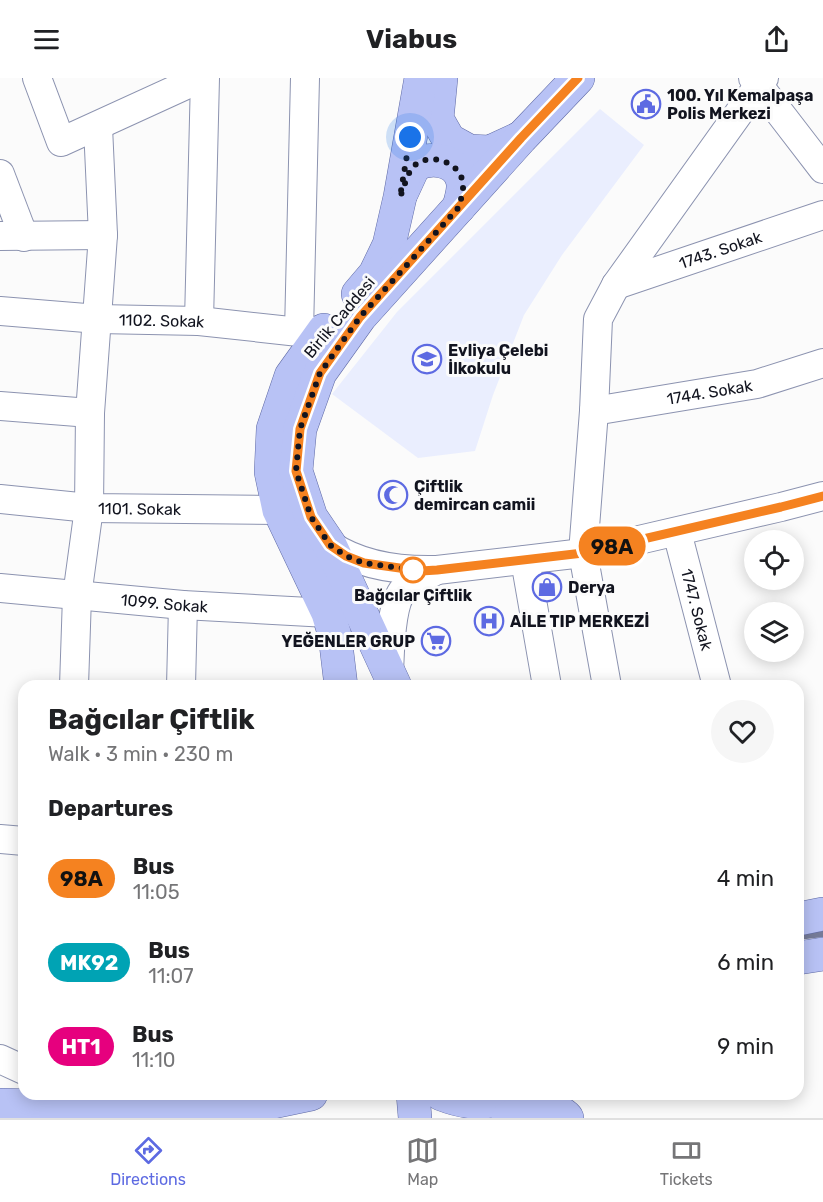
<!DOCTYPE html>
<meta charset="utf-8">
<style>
:root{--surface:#fff;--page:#f6f6f6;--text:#202124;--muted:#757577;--line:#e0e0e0;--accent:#5d6ae2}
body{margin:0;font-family:Rubik,sans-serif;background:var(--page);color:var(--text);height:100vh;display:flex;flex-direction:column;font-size:22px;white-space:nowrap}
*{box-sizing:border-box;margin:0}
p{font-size:20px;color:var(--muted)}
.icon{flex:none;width:33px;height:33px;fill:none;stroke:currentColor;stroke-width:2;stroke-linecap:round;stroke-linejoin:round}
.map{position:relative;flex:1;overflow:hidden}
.panel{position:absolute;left:18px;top:602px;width:786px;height:420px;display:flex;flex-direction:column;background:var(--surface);border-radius:18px;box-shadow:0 3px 15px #0003}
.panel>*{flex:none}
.badge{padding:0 12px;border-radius:20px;font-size:21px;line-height:39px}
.buttons{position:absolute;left:744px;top:452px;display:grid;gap:12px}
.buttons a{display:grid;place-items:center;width:60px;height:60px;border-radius:50%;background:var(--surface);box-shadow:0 3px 15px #0003;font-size:30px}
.you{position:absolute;width:30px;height:30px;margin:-15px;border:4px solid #fff;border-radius:50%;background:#1a73e8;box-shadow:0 0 0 9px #1a73e833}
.map>.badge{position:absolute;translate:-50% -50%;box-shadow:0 0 0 3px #fff}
h2{padding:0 30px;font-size:22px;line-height:54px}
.round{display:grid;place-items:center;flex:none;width:63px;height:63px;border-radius:32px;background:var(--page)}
.head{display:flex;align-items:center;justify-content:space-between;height:102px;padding:0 30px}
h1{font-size:28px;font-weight:700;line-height:45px}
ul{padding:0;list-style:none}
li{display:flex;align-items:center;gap:18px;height:84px;padding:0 30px}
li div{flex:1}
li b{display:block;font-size:22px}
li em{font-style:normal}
li .badge{min-width:66px;font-weight:700;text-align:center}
header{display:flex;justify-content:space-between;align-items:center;height:78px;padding:0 30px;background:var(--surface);font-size:27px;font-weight:700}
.tabs{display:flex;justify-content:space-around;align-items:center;height:84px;border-top:2px solid var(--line);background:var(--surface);font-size:16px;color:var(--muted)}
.tabs a{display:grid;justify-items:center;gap:3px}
.tabs .active{color:var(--accent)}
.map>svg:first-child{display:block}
.built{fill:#eaeefe}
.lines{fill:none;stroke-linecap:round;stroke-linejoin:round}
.stream{stroke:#757b98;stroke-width:6}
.minor-casing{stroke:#8c93b0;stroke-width:30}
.major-casing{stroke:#5f6aa6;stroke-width:34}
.minor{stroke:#fff;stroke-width:28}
.major{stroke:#b8c2f5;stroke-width:33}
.line-casing{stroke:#fff;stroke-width:14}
.line{stroke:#f58220;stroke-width:9}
.walk{stroke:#12141f;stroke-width:6;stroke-dasharray:0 10.8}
.stop-dot{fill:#fff;stroke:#f58220;stroke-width:3}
.labels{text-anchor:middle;stroke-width:6;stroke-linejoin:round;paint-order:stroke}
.poi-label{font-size:16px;font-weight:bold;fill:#12141f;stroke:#fbfbfb;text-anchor:start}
.street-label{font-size:16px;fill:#12141f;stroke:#fbfbfb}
.stop-label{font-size:16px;font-weight:bold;fill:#12141f;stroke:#fbfbfb}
</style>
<header><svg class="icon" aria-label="menu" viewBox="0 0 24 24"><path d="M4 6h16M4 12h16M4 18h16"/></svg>Viabus<svg class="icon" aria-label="share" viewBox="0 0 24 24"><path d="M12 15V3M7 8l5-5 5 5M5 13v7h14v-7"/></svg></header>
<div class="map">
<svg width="823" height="1040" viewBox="0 0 823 1040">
<rect width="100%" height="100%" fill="#fbfbfb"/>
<polygon class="built" points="600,31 644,67 562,177 524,237 493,317 475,373 418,380 332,316 397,234"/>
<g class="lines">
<polyline class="stream" points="798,859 823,856"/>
<g class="minor-casing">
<g id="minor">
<polyline points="37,0 61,64 201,0"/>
<polyline points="753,0 823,91"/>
<polyline points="0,96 24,159"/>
<polyline points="0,158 103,157"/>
<path id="s1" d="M 616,207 L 823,137"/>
<path id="s2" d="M 0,233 L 98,241 L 199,243 L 299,254 L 324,252"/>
<polyline points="199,243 205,0"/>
<polyline points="299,254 305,0"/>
<polyline points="0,328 90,335"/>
<path id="s3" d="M 594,333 L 757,306 L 823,285"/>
<path id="s4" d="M 0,421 L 89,430 L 279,432"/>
<path id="s5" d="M 677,454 L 717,608"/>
<path d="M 330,467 C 361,488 400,493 437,492 L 583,475 L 781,429 L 823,418"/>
<polyline points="525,482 547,608"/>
<path id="s6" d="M 0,510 L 183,527 L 328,535"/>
<path d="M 389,595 C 390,575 390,526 404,511 C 411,503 427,498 437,492"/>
<polyline points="74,608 77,518 89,430 90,335 103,157 98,49"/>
<polyline points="181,608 183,527"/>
<polyline points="607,608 583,475 594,333 598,241 616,207 764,0"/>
<polyline points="0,761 24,763"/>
<polyline points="0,981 24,992"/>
</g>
</g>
<g class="major-casing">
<g id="major">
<polyline points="441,0 437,41 449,62 469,73 490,74 520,60"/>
<path d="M 402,114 L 414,88 C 430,78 456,81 462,101 C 465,110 461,120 459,129"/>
<polyline points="358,216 375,196 389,167 400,119 421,0"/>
<polyline points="324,252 291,298 273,351 271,394 279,432 328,535 335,558 341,608"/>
<polyline points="395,608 330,467 311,439 296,393 300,351 320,295 360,239 521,60 578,0"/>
<polyline points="798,841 823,836"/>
<polyline points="798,880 823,876"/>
<polyline points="413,1016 415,1040"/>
<path d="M 441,1016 C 467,1026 481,1026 509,1020"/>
<polyline points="0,1027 204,1032 259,1027 311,1016"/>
<path d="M 508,1040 C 524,1036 554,1025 567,1040"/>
</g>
</g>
<use href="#minor" class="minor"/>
<use href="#major" class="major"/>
</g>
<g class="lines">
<g class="line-casing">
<polyline id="line" points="578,0 521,60 360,239 320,295 300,351 296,393 311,439 330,467 346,478 364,485 421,493 437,492 583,475 781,429 823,418"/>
</g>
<use href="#line" class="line"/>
<path class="walk" d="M 410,59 L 400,119 C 404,110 407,95 414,88 C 428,75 456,82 462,101 C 465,110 461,120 459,129 L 360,239 L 320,295 L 300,351 L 296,393 L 311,439 L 330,467 L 346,478 L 364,485 L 421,493 L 413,492"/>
</g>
<defs>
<g id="civic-ring" transform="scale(1.5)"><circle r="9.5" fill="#fbfbfb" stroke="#5d6ae2" stroke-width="1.5"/><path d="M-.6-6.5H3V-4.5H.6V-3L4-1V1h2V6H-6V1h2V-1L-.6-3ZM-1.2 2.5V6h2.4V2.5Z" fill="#5d6ae2"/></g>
<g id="school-ring" transform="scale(1.5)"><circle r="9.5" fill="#fbfbfb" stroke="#5d6ae2" stroke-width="1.5"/><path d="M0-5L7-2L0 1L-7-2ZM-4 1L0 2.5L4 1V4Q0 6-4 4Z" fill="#5d6ae2"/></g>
<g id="mosque-ring" transform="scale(1.5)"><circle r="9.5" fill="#fbfbfb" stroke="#5d6ae2" stroke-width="1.5"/><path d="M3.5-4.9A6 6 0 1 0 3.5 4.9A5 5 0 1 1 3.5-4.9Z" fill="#5d6ae2"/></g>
<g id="shop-ring" transform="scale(1.5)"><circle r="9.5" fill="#fbfbfb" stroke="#5d6ae2" stroke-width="1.5"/><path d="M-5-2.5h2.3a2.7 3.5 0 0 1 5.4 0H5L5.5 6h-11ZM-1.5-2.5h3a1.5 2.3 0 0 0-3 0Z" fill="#5d6ae2"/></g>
<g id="hospital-ring" transform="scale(1.5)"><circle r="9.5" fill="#fbfbfb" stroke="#5d6ae2" stroke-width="1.5"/><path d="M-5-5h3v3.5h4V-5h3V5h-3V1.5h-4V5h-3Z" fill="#5d6ae2"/></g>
<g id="supermarket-ring" transform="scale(1.5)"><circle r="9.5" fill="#fbfbfb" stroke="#5d6ae2" stroke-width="1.5"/><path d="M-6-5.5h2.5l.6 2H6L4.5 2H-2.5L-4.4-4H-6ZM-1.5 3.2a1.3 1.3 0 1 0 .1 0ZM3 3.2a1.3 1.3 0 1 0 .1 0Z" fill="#5d6ae2"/></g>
</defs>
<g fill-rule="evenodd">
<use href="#civic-ring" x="646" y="26"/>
<use href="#school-ring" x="427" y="281"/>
<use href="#mosque-ring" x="393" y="417"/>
<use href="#shop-ring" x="547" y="509"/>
<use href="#hospital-ring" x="489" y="543"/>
<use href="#supermarket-ring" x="436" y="563"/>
</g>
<circle class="stop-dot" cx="413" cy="492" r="12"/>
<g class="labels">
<g class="poi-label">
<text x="667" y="23">100. Yıl Kemalpaşa<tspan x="667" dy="18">Polis Merkezi</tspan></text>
<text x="448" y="278">Evliya Çelebi<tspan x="448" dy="18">İlkokulu</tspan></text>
<text x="414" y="414">Çiftlik<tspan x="414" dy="18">demircan camii</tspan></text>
<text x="568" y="515">Derya</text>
<text x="510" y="549">AİLE TIP MERKEZİ</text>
<text x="415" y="569" text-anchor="end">YEĞENLER GRUP</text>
</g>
<g class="street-label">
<text dy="6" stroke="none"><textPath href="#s1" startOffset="110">1743. Sokak</textPath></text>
<text transform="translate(339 239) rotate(-50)" y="6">Birlik Caddesi</text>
<text dy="6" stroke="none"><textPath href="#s2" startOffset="162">1102. Sokak</textPath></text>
<text dy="6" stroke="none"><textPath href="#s3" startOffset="117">1744. Sokak</textPath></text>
<text dy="6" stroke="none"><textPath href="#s4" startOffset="140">1101. Sokak</textPath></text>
<text dy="6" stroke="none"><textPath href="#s6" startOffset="165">1099. Sokak</textPath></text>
<text dy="6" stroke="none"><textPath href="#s5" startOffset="80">1747. Sokak</textPath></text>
</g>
<g class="stop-label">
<text x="413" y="523">Bağcılar Çiftlik</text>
</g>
</g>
</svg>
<div class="buttons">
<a><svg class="icon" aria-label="locate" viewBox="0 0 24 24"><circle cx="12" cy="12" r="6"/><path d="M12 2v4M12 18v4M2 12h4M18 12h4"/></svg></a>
<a><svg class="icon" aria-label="layers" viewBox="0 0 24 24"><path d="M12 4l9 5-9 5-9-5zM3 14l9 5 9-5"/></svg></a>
</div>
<div class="you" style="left:410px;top:59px"></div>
<b class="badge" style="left:612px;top:468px;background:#f58220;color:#111">98A</b>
<section class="panel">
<div class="head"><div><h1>Bağcılar Çiftlik</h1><p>Walk · 3 min · 230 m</p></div><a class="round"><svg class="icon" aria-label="heart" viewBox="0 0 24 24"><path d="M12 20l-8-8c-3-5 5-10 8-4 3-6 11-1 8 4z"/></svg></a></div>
<h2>Departures</h2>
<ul>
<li><span class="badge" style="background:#f58220;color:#111">98A</span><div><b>Bus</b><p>11:05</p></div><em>4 min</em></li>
<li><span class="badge" style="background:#00a3b4;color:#fff">MK92</span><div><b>Bus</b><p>11:07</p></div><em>6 min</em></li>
<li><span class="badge" style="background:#e6007e;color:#fff">HT1</span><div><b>Bus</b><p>11:10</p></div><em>9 min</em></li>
</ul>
</section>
</div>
<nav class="tabs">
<a class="active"><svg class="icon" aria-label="directions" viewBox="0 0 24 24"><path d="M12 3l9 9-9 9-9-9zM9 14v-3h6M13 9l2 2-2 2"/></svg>Directions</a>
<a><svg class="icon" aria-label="map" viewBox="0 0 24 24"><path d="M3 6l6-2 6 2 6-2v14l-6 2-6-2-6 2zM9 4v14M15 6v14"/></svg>Map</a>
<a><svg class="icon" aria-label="tickets" viewBox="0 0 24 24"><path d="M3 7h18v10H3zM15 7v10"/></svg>Tickets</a>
</nav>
